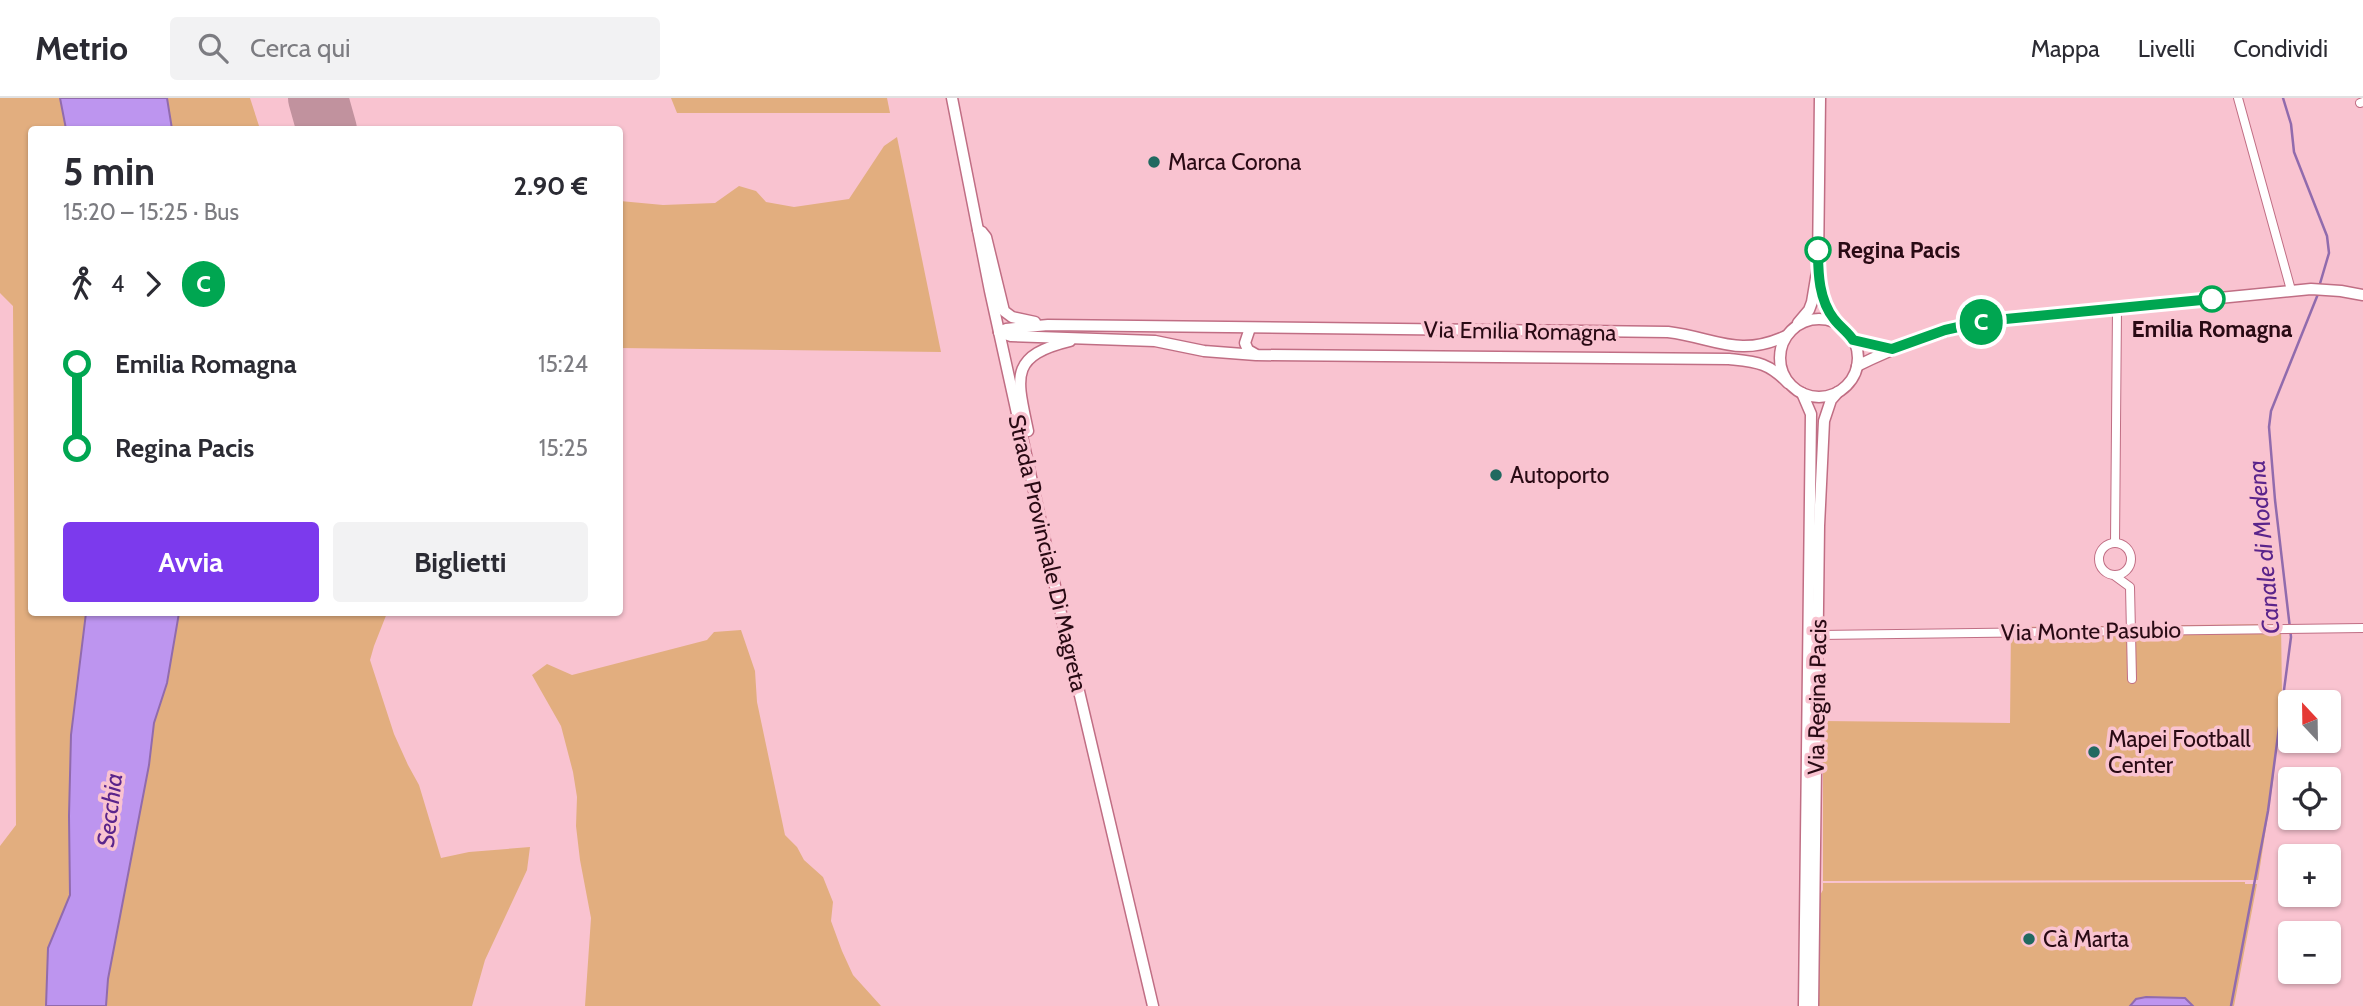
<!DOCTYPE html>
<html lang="it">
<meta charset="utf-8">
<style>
:root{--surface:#fff;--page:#f2f2f3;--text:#2b2b33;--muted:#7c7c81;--line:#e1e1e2;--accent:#7c3aed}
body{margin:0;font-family:Cabin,sans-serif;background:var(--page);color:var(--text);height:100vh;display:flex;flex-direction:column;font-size:26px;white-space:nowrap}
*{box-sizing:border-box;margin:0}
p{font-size:23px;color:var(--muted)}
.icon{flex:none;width:38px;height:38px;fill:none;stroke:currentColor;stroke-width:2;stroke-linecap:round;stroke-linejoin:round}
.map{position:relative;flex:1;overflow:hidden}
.side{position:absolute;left:28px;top:28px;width:595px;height:490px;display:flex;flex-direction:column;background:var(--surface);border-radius:7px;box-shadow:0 2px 5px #0004}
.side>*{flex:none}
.badge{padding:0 14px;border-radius:23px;font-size:24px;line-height:46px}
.needle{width:46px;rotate:338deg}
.controls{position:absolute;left:2278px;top:592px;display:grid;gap:14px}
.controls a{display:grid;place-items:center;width:63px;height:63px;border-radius:7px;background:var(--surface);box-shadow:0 2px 5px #0004;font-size:35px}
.map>.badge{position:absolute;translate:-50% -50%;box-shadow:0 0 0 4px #fff}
.legs{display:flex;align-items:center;gap:10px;height:77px;padding:0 35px;font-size:23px}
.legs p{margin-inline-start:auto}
.headline{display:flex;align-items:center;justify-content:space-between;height:119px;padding:0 35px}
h1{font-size:38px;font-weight:800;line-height:52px}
.cta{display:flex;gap:14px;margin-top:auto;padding:14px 35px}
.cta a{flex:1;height:80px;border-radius:7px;background:var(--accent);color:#fff;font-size:28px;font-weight:800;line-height:80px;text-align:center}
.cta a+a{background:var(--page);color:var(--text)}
ul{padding:0 35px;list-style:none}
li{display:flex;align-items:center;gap:24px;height:84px;font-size:26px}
li i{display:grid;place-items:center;width:10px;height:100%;margin:0 9px;background:currentColor}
li i::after{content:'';width:18px;height:18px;margin:-9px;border:5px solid;border-radius:50%;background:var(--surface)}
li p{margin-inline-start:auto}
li:first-child i{background:linear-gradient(#0000 50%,currentColor 0)}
li:last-child i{background:linear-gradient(currentColor 50%,#0000 0)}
header{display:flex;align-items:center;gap:42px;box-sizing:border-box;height:98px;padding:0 35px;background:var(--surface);border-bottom:2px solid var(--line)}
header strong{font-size:33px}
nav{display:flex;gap:38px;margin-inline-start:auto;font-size:24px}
.search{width:490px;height:63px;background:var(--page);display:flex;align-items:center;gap:18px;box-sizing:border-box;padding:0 24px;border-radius:7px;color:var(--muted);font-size:26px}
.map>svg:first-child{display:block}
.green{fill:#e2ae7f}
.water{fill:#bd95ef;stroke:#916bad;stroke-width:2}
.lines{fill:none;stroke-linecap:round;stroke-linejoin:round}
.stream{stroke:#916bad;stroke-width:2.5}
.runway{stroke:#c1929e;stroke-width:60}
.street-casing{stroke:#c06e84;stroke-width:10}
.secondary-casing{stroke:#c06e84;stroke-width:13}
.street{stroke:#fff;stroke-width:8}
.secondary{stroke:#fff;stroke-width:10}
.line-1-casing{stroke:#fff;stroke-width:16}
.line-1{stroke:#00a651;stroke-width:10}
.poi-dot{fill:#216960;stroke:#f9c3d0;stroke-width:2.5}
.stop-1-dot{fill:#fff;stroke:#00a651;stroke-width:3.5}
.labels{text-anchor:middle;stroke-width:7;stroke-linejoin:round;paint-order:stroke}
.poi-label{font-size:23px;fill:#290a14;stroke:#f9c3d0;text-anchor:start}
.stop-label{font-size:23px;font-weight:bold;fill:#290a14;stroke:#f9c3d0;text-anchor:start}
.street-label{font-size:23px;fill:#290a14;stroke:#f9c3d0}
.water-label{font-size:24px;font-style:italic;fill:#5a248b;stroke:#f9c3d0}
</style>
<header>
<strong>Metrio</strong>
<div class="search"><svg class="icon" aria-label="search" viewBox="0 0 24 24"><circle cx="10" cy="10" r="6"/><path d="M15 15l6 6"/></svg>Cerca qui</div>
<nav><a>Mappa</a><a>Livelli</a><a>Condividi</a></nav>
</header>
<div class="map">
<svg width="2363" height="908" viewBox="0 0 2363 908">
<rect width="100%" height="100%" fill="#f9c3d0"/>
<g class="green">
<polygon points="0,0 60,0 66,31 32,32 32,514 86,515 71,637 69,718 70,797 48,850 46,908 0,908 0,748 16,727 13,208 0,195"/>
<polygon points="167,0 250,0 260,31 172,31"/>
<polygon points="671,0 887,0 890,15 677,15"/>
<polygon points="897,39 941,254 620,250 620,103 663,107 715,105 739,88 756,93 766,104 794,109 849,101 884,48"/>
<polygon points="179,515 387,515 374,548 370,562 394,636 408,667 419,687 441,760 469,754 530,749 527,772 485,862 472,908 106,908 108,881 149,667 154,625 167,585"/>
<polygon points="2281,526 2282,598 2273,684 2258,782 1823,783 1823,623 2010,625 2011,529"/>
<polygon points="741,532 755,573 757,604 785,737 797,749 804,762 823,779 833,804 831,823 842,853 853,877 881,908 585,908 591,820 580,762 576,728 577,699 573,674 561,628 532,577 547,566 572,577 707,542 714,534"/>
<polygon points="2245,784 2245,786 2257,786 2234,908 1811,908 1811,812 1823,792 1823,785"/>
</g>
<g class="water">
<polygon points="60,0 167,0 172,31 66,31"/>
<polygon points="86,515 179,515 167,585 154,625 149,667 108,881 106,908 46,908 48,850 70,797 69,718 71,637"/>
<polygon points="2146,899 2185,900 2193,908 2130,908 2136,901"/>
</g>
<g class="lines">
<g class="stream">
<polyline points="2283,0 2291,26 2294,54 2327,138 2329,155 2319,189"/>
<polyline points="2231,908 2268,713 2291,539 2275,402 2269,329 2271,313 2318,196"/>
</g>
<polyline class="runway" points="318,0 327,32"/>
<g class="street-casing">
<g id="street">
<polyline points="2238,0 2291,192"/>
<polyline points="2360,5 2363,4"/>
<circle cx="2115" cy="461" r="16"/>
<polyline points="2115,445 2117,211"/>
<polyline points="2115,478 2130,489 2132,581"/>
<polyline points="1819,537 2363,530"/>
</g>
</g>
<g class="secondary-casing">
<g id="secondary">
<polyline points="952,0 990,193 1066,538 1153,908"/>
<polyline points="978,132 982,134 986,139 1004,213 1012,219 1035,224"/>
<polyline points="1820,181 1823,204 1836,224"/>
<circle cx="1819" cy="260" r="39"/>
<polyline points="1798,225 1809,212 1812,204 1818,168 1820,0"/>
<polyline points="1250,230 1245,245 1248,252 1255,256"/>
<path d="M 999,234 L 1011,238 L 1155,243 L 1204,253 L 1256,257 L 1729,261 C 1756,264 1768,264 1788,285"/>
<path d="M 999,234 L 1006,231 L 1048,227 L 1668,234 C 1716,240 1738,260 1786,238"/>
<polyline points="1853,241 1892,251"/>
<path d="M 1857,268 C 1899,247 1940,233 1985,223 L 2311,191 L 2341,193 L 2363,197"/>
<polyline points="1802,295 1811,316 1804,908"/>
<path d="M 1028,333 C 1017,280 1008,258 1070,243"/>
<polyline points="1813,908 1819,428 1824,323 1831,302 1838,294"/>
</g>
</g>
<use href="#street" class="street"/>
<use href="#secondary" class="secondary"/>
</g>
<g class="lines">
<g class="line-1-casing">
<path id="line-1" d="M 1818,152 C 1818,176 1819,202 1834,221 C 1840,229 1848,234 1853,242 L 1892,251 L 1945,232 L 1985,223 L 2212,201"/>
</g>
<use href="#line-1" class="line-1"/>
</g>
<g class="poi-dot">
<circle cx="1154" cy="64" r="7"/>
<circle cx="1496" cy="377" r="7"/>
<circle cx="2094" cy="654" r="7"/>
<circle cx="2029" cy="841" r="7"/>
</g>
<g class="stop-1-dot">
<circle cx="1818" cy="152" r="12"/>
<circle cx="2212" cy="201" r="12"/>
</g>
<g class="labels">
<g class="poi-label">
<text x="1168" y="72">Marca Corona</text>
<text x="1510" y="385">Autoporto</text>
<text x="2108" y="649">Mapei Football<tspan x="2108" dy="26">Center</tspan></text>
<text x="2043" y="849">Cà Marta</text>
</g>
<g class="stop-label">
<text x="1837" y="160">Regina Pacis</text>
<text x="2212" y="239" text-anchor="middle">Emilia Romagna</text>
</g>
<g class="street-label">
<text transform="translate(1520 233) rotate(1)" y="8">Via Emilia Romagna</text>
<text transform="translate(1048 455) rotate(77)" y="8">Strada Provinciale Di Magreta</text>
<text transform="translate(2091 533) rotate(-1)" y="8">Via Monte Pasubio</text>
<text transform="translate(1817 599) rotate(-89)" y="8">Via Regina Pacis</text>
</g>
<g class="water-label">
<text transform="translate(2264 449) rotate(-95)" y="8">Canale di Modena</text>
<text transform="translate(110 712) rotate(-83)" y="8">Secchia</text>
</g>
</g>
</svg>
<div class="controls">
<a><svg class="needle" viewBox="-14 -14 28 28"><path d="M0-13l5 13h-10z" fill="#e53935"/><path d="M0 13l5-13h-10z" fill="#7c7c81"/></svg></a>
<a><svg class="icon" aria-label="locate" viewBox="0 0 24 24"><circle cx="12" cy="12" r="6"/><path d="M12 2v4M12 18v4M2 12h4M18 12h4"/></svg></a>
<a>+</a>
<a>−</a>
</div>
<b class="badge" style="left:1981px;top:224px;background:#00a651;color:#fff">C</b>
<section class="side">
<div class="headline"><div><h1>5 min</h1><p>15:20 – 15:25 · Bus</p></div><b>2.90 €</b></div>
<div class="legs"><svg class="icon" aria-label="walk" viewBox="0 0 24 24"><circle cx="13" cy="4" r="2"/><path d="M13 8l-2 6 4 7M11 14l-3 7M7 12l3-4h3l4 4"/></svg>4<svg class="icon" aria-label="forward" viewBox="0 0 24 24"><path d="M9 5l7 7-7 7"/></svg><b class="badge" style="background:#00a651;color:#fff">C</b></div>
<ul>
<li><i style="color:#00a651"></i><b>Emilia Romagna</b><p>15:24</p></li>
<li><i style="color:#00a651"></i><b>Regina Pacis</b><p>15:25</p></li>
</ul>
<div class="cta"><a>Avvia</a><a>Biglietti</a></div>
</section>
</div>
